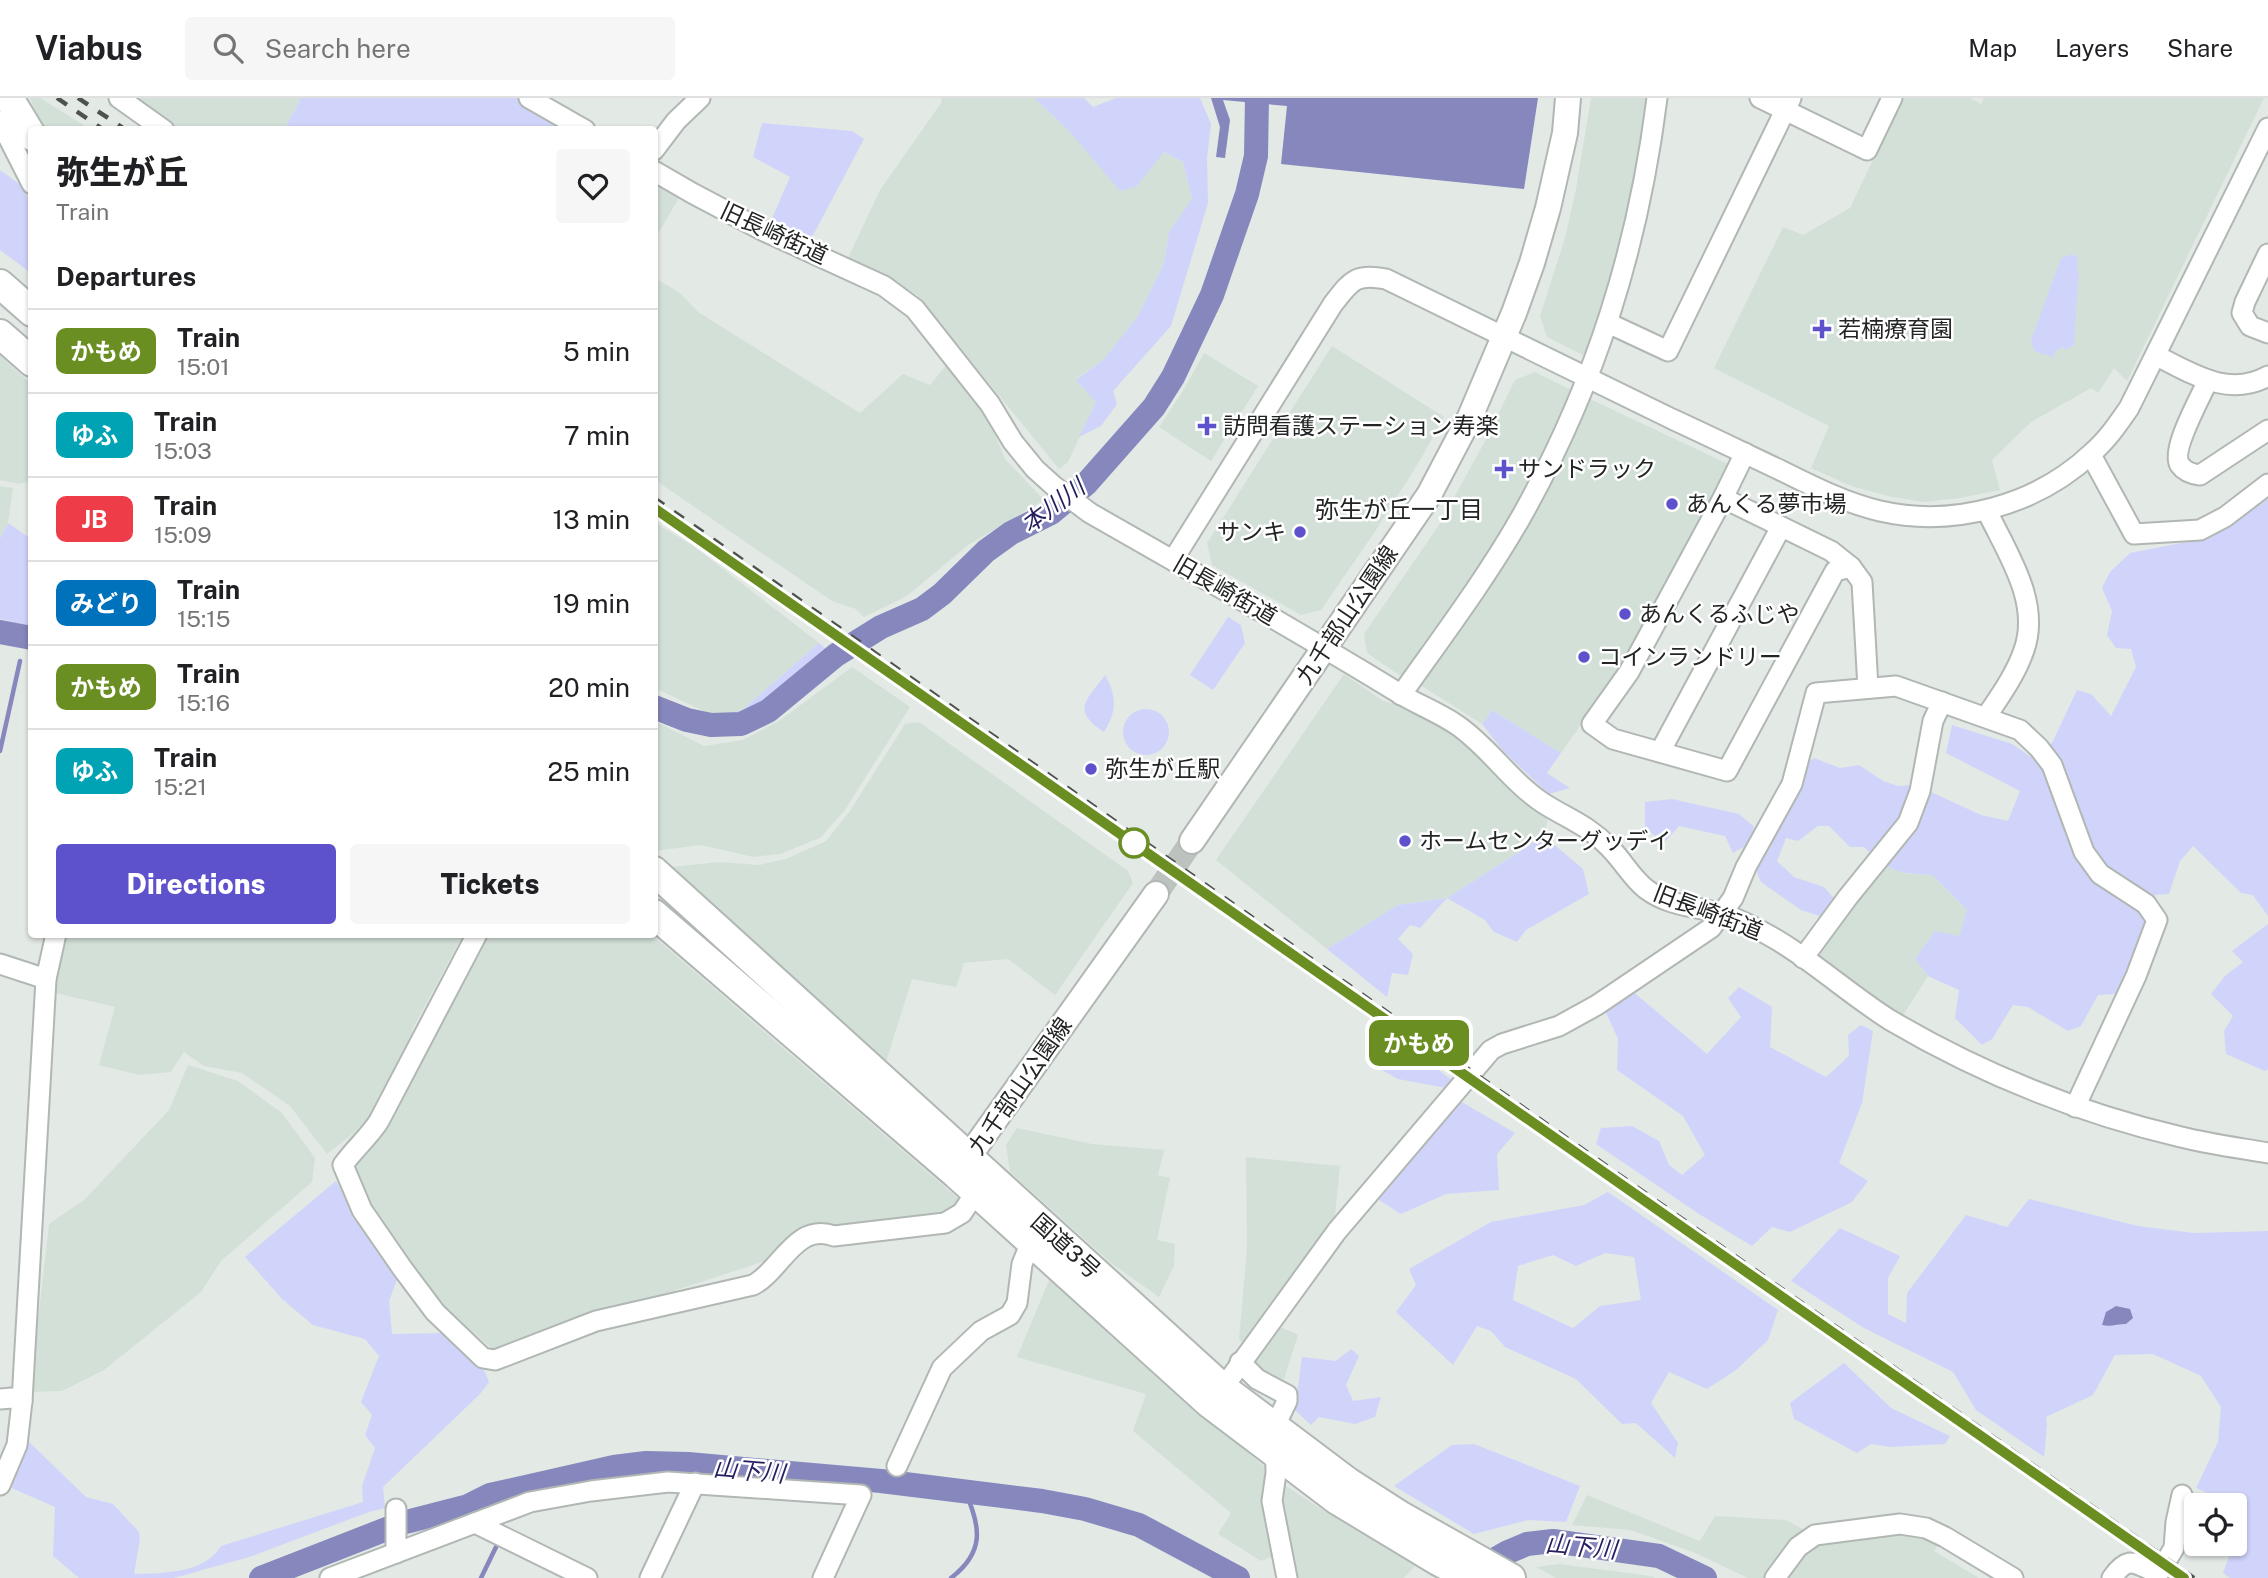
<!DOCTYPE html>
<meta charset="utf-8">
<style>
:root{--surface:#fff;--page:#f6f6f6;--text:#202124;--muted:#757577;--line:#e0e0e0;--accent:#5d52cb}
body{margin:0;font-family:"Public Sans","Noto Sans JP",sans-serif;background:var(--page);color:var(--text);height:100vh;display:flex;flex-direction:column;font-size:26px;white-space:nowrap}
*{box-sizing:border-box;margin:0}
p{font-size:23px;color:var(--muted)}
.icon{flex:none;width:38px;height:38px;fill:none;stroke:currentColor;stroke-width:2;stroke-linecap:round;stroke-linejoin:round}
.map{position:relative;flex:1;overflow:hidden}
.details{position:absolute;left:28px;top:28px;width:630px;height:812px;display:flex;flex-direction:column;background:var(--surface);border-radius:7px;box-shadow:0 2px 5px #0004}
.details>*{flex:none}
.badge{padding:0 14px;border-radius:10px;font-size:24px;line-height:46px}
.buttons{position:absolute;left:2184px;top:1395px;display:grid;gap:14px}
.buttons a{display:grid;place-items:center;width:63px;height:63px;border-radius:7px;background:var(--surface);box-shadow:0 2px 5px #0004;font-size:35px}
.map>.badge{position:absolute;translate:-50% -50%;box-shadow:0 0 0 4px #fff}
h2{padding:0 28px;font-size:26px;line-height:63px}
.round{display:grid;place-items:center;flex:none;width:74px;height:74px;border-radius:7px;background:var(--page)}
.summary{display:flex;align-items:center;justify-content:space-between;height:119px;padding:0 28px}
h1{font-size:33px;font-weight:800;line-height:52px}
.cta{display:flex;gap:14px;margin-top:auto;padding:14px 28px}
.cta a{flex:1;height:80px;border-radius:7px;background:var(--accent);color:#fff;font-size:28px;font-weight:800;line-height:80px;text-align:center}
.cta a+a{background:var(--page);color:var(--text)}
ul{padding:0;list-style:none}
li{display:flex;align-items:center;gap:21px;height:84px;padding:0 28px;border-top:2px solid var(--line)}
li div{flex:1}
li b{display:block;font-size:26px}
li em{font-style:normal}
li .badge{min-width:77px;font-weight:700;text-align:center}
header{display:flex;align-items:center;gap:42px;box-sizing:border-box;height:98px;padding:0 35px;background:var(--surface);border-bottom:2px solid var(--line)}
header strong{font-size:33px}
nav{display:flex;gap:38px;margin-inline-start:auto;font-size:24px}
.search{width:490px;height:63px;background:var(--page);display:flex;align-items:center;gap:18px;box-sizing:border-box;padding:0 24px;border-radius:7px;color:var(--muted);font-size:26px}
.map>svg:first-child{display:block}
.built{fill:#d3e0d8}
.green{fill:#d1d4fa;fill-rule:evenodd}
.water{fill:#8587bd}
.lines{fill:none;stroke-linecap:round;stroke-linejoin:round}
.stream{stroke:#8587bd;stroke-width:4.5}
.river{stroke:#8587bd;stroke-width:24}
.major-tunnel{stroke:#bcc2be;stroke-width:24;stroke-dasharray:24 12;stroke-linecap:butt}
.minor-casing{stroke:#b1b7b3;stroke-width:23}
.major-casing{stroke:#b1b7b3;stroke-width:28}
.highway-casing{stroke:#b1b7b3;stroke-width:32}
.minor{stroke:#fff;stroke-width:19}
.major{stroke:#fff;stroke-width:24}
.highway{stroke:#fff;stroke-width:28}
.rail{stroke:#4e524f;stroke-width:4.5;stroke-dasharray:12 12;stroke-linecap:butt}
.line-casing{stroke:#fff;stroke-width:16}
.line{stroke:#6b8e23;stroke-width:10}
.poi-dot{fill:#5d52cb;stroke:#fff;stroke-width:2.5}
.stop-dot{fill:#fff;stroke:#6b8e23;stroke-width:3.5}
.labels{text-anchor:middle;stroke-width:5;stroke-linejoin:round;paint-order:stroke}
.street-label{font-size:23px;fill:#222523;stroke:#fff}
.poi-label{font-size:23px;fill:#222523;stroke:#fff;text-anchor:start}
.water-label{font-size:24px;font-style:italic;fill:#251e5f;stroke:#fff}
.neighbourhood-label{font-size:24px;fill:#222523;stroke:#fff}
</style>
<header>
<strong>Viabus</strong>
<div class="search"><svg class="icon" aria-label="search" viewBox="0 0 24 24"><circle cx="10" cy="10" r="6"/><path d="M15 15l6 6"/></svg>Search here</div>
<nav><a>Map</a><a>Layers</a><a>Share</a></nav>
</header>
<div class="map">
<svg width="2268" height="1480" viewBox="0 0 2268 1480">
<rect width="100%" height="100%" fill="#e3e9e5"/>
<g class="built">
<polygon points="30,0 40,0 90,31 43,31"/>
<polygon points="132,0 301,0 284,32 177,31"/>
<polygon points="942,0 1034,0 1070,34 1137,88 1163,54 1183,64 1192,101 1169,134 1164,165 1138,218 1103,262 1076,281 1096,304 1068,364 1059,371 917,197 885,177 848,160 880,92 941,5"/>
<polygon points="1591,0 1651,0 1622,155 1590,254 1583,257 1547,239 1540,218 1565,140 1576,91"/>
<polygon points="1900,0 1970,0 1981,6 1984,0 2264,0 2127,283 2114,270 2098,295 2091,290 2031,324 1992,362 2000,392 1960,400 1924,404 1892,399 1851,388 1811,370 1829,328 1714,270 1783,129 1803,137 1850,110 1896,14 1893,12"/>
<polygon points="655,81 680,98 655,141"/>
<polygon points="655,180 680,195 698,214 860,315 903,276 930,287 948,265 987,317 1005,361 1044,402 968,447 907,498 864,519 856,511 832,503 655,382"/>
<polygon points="1332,248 1444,319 1419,364 1376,432 1321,512 1301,517 1212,467 1207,445"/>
<polygon points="1204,255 1258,288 1211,363 1159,329 1183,293"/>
<polygon points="0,258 31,286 31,383 19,386 0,382"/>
<polygon points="1535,274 1571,292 1573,298 1513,420 1407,576 1399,577 1367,555 1364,536 1439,427 1484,345 1515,282"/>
<polygon points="1590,301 1730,367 1623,566 1561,655 1492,612 1482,626 1417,585 1584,303"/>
<polygon points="0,388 13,390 8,425 0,441"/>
<polygon points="654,424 692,447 819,545 741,613 712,617 655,590"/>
<polygon points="852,569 910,609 845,712 820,740 780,756 753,759 701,747 655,753 655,623 704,648 743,642 779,623"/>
<polygon points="1344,576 1383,603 1405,609 1455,636 1549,717 1544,738 1447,800 1398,807 1327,851 1216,762"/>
<polygon points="919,624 1128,773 1133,785 1055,897 1008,861 964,865 956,889 912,881 886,964 672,769 719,764 759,767 786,761 826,743 850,713 905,626"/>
<polygon points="1881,766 1908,776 1932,777 1967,812 1959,838 1915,861 1928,878 1900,922 1810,856"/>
<polygon points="63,837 463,837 413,930 403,966 373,1020 327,1056 290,1008 242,975 204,968 184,954 171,974 139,977 99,967 115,909 52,894"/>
<polygon points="482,837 652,837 960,1102 948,1115 835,1134 774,1160 493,1252 416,1182 370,1113 349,1069"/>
<polygon points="188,967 238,983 282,1015 315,1060 312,1084 221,1163 201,1194 104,1272 62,1293 30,1294 49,1126 84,1102 169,1012"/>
<polygon points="1017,1030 1092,1046 1164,1052 1158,1077 1170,1080 1157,1142 1175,1146 1174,1168 1159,1199 1111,1165 1010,1074 1006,1047"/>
<polygon points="1246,1059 1340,1068 1334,1126 1278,1228 1298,1237 1284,1281 1268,1278 1252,1267 1245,1248 1239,1241 1247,1150"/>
<polygon points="1050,1180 1119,1243 1267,1371 1263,1408 1274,1458 1261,1463 1218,1436 1231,1415 1133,1333 1146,1296 1017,1259"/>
<polygon points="1283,1386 1318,1409 1415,1468 1404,1480 1293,1480 1280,1404"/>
<polygon points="1587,1397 1700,1443 1715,1418 1786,1422 1823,1442 1917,1433 1939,1445 1934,1453 1979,1480 1748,1480 1693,1454 1630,1432 1572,1427"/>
<polygon points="1559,1466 1651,1478 1655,1480 1556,1480 1536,1469"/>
</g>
<g class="green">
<polygon points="301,0 520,0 577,32 284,32"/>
<polygon points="1034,0 1084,0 1093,9 1116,0 1200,0 1211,26 1207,60 1208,105 1171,228 1113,293 1117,306 1101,328 1079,339 1096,304 1076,282 1103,262 1138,218 1164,165 1169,134 1192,101 1183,64 1164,54 1137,88 1120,93 1070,34"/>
<polygon points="762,25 852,33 864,41 810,143 770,125 790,79 753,59"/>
<polygon points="0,72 22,88 31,107 31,175 0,152"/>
<polygon points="2071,156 2078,159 2077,172 2079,173 2074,247 2066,252 2064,249 2054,254 2055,258 2053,259 2034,253 2031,242 2061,160"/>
<path d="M 2268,401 L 2268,818 L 2253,797 L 2241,795 L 2193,748 L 2180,763 L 2169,796 L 2155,797 L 2147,834 L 2117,896 L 2098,897 L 2081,928 L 2068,933 L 2028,909 L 2013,907 L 1992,941 L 1982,947 L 1955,920 L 1959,892 L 1928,878 L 1915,861 L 1935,833 L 1959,838 L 1967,812 L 1932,777 C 1899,776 1888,773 1864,749 L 1850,749 L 1829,728 L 1818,728 L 1798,743 L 1786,740 L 1777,763 L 1794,779 L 1824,789 L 1837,804 L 1826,820 L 1801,812 L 1761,784 L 1754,767 L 1770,750 L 1775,728 L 1802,668 L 1814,660 L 1840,670 L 1859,667 L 1883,683 L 1898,688 L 1916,687 L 1981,717 L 2008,723 L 2020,693 L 1946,655 L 1952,627 L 2012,646 L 2037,663 L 2053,643 L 2077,592 L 2091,596 L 2111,618 L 2136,569 L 2131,551 L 2116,550 L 2107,537 L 2112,513 L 2102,490 L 2110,474 L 2130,455 L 2212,439 Z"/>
<polygon points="8,425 31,441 31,528 0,521 0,441"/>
<polygon points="1228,519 1241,527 1245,545 1213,592 1190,577"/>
<polygon points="819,545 828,553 746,618 718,621 712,617 741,613"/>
<path d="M 1105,577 C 1117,598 1117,614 1104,634 C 1071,612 1086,603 1105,577 Z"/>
<circle cx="1146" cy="634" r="23"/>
<polygon points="1492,612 1561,655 1547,675 1570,690 1549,696 1504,654 1482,626"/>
<polygon points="1672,701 1739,716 1754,729 1750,745 1733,755 1725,738 1679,728 1664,745 1645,730 1645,704"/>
<polygon points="1544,738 1583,771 1589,796 1526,832 1517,844 1494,834 1485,822 1447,800 1420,830 1410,827 1398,841 1413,856 1408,877 1392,875 1387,899 1327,851 1398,807 1447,800"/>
<polygon points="2268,826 2268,971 2265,973 2226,956 2224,933 2233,918 2211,896 2225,878 2243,864 2232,853"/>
<polygon points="1739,889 1772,909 1770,949 1826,979 1849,958 1848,937 1861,927 1873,933 1862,1005 1839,1065 1868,1083 1852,1104 1790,1134 1772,1129 1752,1148 1699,1116 1596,1046 1601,1030 1632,1028 1659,1043 1669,1067 1682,1077 1705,1057 1683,1018 1617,972 1618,941 1604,910 1631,892 1707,956 1741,919 1728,900"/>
<polygon points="1387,933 1453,983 1446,990 1398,981 1373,967 1378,936"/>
<polygon points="1460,1003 1515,1035 1497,1056 1499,1092 1446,1096 1401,1116 1376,1100"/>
<path d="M 336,1083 L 398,1179 L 389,1203 L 392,1236 L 445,1235 L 485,1274 L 489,1284 L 480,1296 L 383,1389 L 385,1410 L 369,1414 L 249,1459 L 174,1480 L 79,1480 L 53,1458 L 55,1409 L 7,1388 L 26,1341 L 86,1399 L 113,1406 L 139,1434 L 140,1441 L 134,1476 C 163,1475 204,1476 221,1448 L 363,1404 L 362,1388 L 375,1350 L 365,1337 L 372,1317 L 361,1304 L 379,1258 L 365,1241 L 313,1227 L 282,1201 L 245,1159 Z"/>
<path d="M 1608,1094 L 1778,1212 L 1768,1242 L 1736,1272 L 1707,1291 L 1669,1274 L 1651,1305 L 1678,1345 L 1675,1360 L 1636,1325 L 1622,1326 L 1576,1281 L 1505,1249 L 1491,1233 L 1477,1228 L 1453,1267 L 1396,1214 L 1416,1187 L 1409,1171 L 1491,1124 L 1584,1107 ZM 1605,1155 L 1634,1159 L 1641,1202 L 1600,1208 L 1573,1230 L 1513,1202 L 1518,1168 L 1553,1157 L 1576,1168 Z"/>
<polygon points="2029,1101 2138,1128 2194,1135 2268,1133 2268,1480 2230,1480 2223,1475 2240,1429 2235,1420 2235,1407 2228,1407 2226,1403 2196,1390 2218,1344 2221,1309 2201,1278 2153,1256 2115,1257 2093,1297 2046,1319 2047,1327 2044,1359 1976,1312 1953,1274 1864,1230 1791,1183 1840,1130 1900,1158 1888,1180 1888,1216 1906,1225 1907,1195 1966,1117 2007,1129"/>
<polygon points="1351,1251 1359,1258 1346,1287 1353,1303 1381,1299 1375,1319 1355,1326 1319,1319 1311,1327 1295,1312 1302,1259 1336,1263"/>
<polygon points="1844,1265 1891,1310 1950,1338 1945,1346 1891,1349 1871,1346 1857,1355 1794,1321 1790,1305"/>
<polygon points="1474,1346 1580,1388 1566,1424 1528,1422 1474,1436 1394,1388 1452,1347"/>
</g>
<g class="water">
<polygon points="1211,0 1538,0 1524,91 1281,66 1287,8 1223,2 1230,22 1225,60 1216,59 1220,29"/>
<path d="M 2116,1208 L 2130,1211 L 2133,1220 L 2126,1226 C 2117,1226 2111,1229 2102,1227 L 2106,1214 Z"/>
</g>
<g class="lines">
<g class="stream">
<polyline points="0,653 20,563"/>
<polyline points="481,1480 497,1447"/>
<path d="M 951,1480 C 985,1454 981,1429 965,1393"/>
</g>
<g class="river">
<polyline points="0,534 32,540"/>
<polyline points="654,609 687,622 711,627 741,626 768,613 836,557 881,529 922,511 942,496 986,453 1011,435 1051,415 1086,386 1154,309 1173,279 1212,197 1247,96 1256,58 1257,0"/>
<polyline points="1473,1474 1508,1454 1527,1446 1553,1443 1659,1458 1705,1480"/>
<polyline points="261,1480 402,1425 468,1408 490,1397 614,1369 646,1365 688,1366 881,1383 1042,1403 1085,1411 1139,1427 1238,1480"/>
</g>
<polyline class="major-tunnel" points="1156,796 1192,743"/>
<g class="minor-casing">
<g id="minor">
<polyline points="119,0 164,32"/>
<polyline points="529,0 585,32"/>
<polyline points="1760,0 1867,52 1892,0"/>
<polyline points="16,12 4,23 4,31 32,86"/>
<polyline points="654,52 676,23 700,0"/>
<path d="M 654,73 L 692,95 L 764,133 L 884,188 L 915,211 L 990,306 L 1013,344 L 1035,371 L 1055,389 L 1090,415 C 1193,474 1296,532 1397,594 C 1416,606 1438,614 1457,627 C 1489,649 1510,683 1543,705 C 1568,721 1588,727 1610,750 C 1623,763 1632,780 1646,791 C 1670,809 1697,808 1723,816 C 1734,819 1745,825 1755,830 C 1804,854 1844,893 1890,922 C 1980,975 2079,1015 2181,1039 C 2209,1046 2239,1050 2268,1055"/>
<polyline points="2268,156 2245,204 2242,215 2250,228 2268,235"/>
<polyline points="1608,225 1668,253 1791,0"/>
<path d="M 2157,258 C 2193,276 2229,300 2268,278"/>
<path d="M 2208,282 C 2201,299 2170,352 2180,367 C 2185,374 2192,376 2200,377 L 2268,332"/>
<polyline points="1745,355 1723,400 1831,453 1851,469 1862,484 1868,590"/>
<polyline points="2091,357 2134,436 2200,432 2225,419 2268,386"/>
<polyline points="1723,400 1629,574 1592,626 1613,641 1727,673 1835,473 1851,469"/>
<path d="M 1173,462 L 1333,206 C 1351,183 1355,175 1386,181 C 1482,227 1577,275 1672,321 C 1709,338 1746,356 1782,373 C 1814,389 1846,405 1880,413 C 1954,430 2037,407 2092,355 C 2107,342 2118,326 2129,310 L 2268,30"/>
<path d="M 1401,597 C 1442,539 1485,482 1520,421 C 1595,288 1638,151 1657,0"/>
<path d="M 1986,619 C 2000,598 2016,576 2024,552 C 2041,504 2007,455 1987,413"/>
<polyline points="1660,654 1781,429"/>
<path d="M 477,836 L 379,1023 C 369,1039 354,1051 343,1067 L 362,1112 L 402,1170 L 435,1214 L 483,1260 L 495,1262 L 596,1223 L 753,1187 C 781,1173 795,1124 834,1138 L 945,1125 L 962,1115 L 976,1094"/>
<polyline points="1803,860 1848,799 1908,725 1920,693 1933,623 1942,604"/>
<polyline points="0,866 46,881"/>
<polyline points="1240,1264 1257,1281 1287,1297 1287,1303 1275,1328 1276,1375 1272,1403 1287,1480"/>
<polyline points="1223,1290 1337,1133 1491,952 1502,946 1559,928 1597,907 1711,830 1733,800 1746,769 1792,686 1816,595 1896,588 2020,632 2039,650 2052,667 2084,754 2100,776 2146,806 2157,822 2136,878 2075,1009"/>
<polyline points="0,1301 12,1300 22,1303"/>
<polyline points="897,1368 942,1270 981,1233 1010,1217 1017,1205 1022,1166 1031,1144"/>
<polyline points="0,1387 17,1347 22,1303 46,881 56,836"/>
<polyline points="475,1425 587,1480"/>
<polyline points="396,1455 396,1411"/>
<polyline points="330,1480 530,1404 591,1393 668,1384 861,1397 823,1480"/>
<polyline points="650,1480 695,1385"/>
<polyline points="1775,1480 1798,1449 1815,1437 1900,1426 1926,1430 1945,1439 2013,1480"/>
<path d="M 2112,1480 C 2128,1457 2134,1465 2155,1474 L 2160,1473 L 2174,1450 L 2176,1424 L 2182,1397"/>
</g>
</g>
<g class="major-casing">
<g id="major">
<polyline points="1192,743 1429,397 1470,319 1514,215 1532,165 1548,110 1565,35 1568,0"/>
<polyline points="957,1075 1156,796"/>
</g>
</g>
<g class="highway-casing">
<g id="highway">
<polyline points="9,0 32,38"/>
<polyline points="0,186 32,214"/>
<polyline points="0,236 32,264"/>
<polyline points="654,773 1223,1290 1348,1384 1401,1418 1511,1480"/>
<polyline points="654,816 956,1076 1209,1305 1337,1402 1438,1463 1470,1480"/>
</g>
</g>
<use href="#minor" class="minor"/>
<use href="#major" class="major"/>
<use href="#highway" class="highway"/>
<g class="rail">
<polyline points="57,0 104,32"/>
<polyline points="78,0 126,32"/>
<polyline points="654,400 2194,1480"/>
</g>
</g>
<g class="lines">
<g class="line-casing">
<polyline id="line" points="654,410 2184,1480"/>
</g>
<use href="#line" class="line"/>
</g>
<g class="poi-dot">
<path d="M1818.5 220.5h7v7h7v7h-7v7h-7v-7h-7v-7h7z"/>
<path d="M1203.5 317.5h7v7h7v7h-7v7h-7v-7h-7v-7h7z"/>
<path d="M1500.5 360.5h7v7h7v7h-7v7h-7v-7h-7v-7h7z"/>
<circle cx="1672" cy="406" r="7"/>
<circle cx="1300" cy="434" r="7"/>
<circle cx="1625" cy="516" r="7"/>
<circle cx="1584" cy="559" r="7"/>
<circle cx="1091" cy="671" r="7"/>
<circle cx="1405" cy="743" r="7"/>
</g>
<circle class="stop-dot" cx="1134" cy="745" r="14"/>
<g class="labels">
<g class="street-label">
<text transform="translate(774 135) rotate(25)" y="8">旧長崎街道</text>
<text transform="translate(1225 492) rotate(30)" y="8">旧長崎街道</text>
<text transform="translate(1347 517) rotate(-56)" y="8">九千部山公園線</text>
<text transform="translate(1708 814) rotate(21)" y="8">旧長崎街道</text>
<text transform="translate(1020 988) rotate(-55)" y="8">九千部山公園線</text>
<text transform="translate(1066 1148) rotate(42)" y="8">国道3号</text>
</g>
<g class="poi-label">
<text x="1838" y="239">若楠療育園</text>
<text x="1223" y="336">訪問看護ステーション寿楽</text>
<text x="1518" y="379">サンドラック</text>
<text x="1686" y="414">あんくる夢市場</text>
<text x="1286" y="442" text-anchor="end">サンキ</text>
<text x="1639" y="524">あんくるふじや</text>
<text x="1598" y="567">コインランドリー</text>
<text x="1105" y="679">弥生が丘駅</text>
<text x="1419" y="751">ホームセンターグッデイ</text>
</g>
<g class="water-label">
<text transform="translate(1053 408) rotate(-37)" y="8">本川川</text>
<text transform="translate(749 1373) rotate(5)" y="8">山下川</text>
<text transform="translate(1581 1449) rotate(5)" y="8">山下川</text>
</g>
<g class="neighbourhood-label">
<text x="1399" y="420">弥生が丘一丁目</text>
</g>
</g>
</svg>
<div class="buttons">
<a><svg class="icon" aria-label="locate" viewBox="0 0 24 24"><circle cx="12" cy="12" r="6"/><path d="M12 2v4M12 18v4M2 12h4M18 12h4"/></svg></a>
</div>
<b class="badge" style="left:1419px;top:945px;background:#6b8e23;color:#fff">かもめ</b>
<section class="details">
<div class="summary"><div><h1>弥生が丘</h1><p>Train</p></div><a class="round"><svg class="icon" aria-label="heart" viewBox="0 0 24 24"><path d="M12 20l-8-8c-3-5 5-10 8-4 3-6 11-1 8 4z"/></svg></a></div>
<h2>Departures</h2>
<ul>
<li><span class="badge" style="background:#6b8e23;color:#fff">かもめ</span><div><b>Train</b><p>15:01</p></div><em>5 min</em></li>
<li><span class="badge" style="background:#00a3b4;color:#fff">ゆふ</span><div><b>Train</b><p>15:03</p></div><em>7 min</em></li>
<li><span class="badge" style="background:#ee3d49;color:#fff">JB</span><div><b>Train</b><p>15:09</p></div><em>13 min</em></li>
<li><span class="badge" style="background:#0072bc;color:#fff">みどり</span><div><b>Train</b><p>15:15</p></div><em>19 min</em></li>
<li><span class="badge" style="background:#6b8e23;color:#fff">かもめ</span><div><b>Train</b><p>15:16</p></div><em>20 min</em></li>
<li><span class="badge" style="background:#00a3b4;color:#fff">ゆふ</span><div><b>Train</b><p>15:21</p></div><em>25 min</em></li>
</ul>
<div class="cta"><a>Directions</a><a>Tickets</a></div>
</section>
</div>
